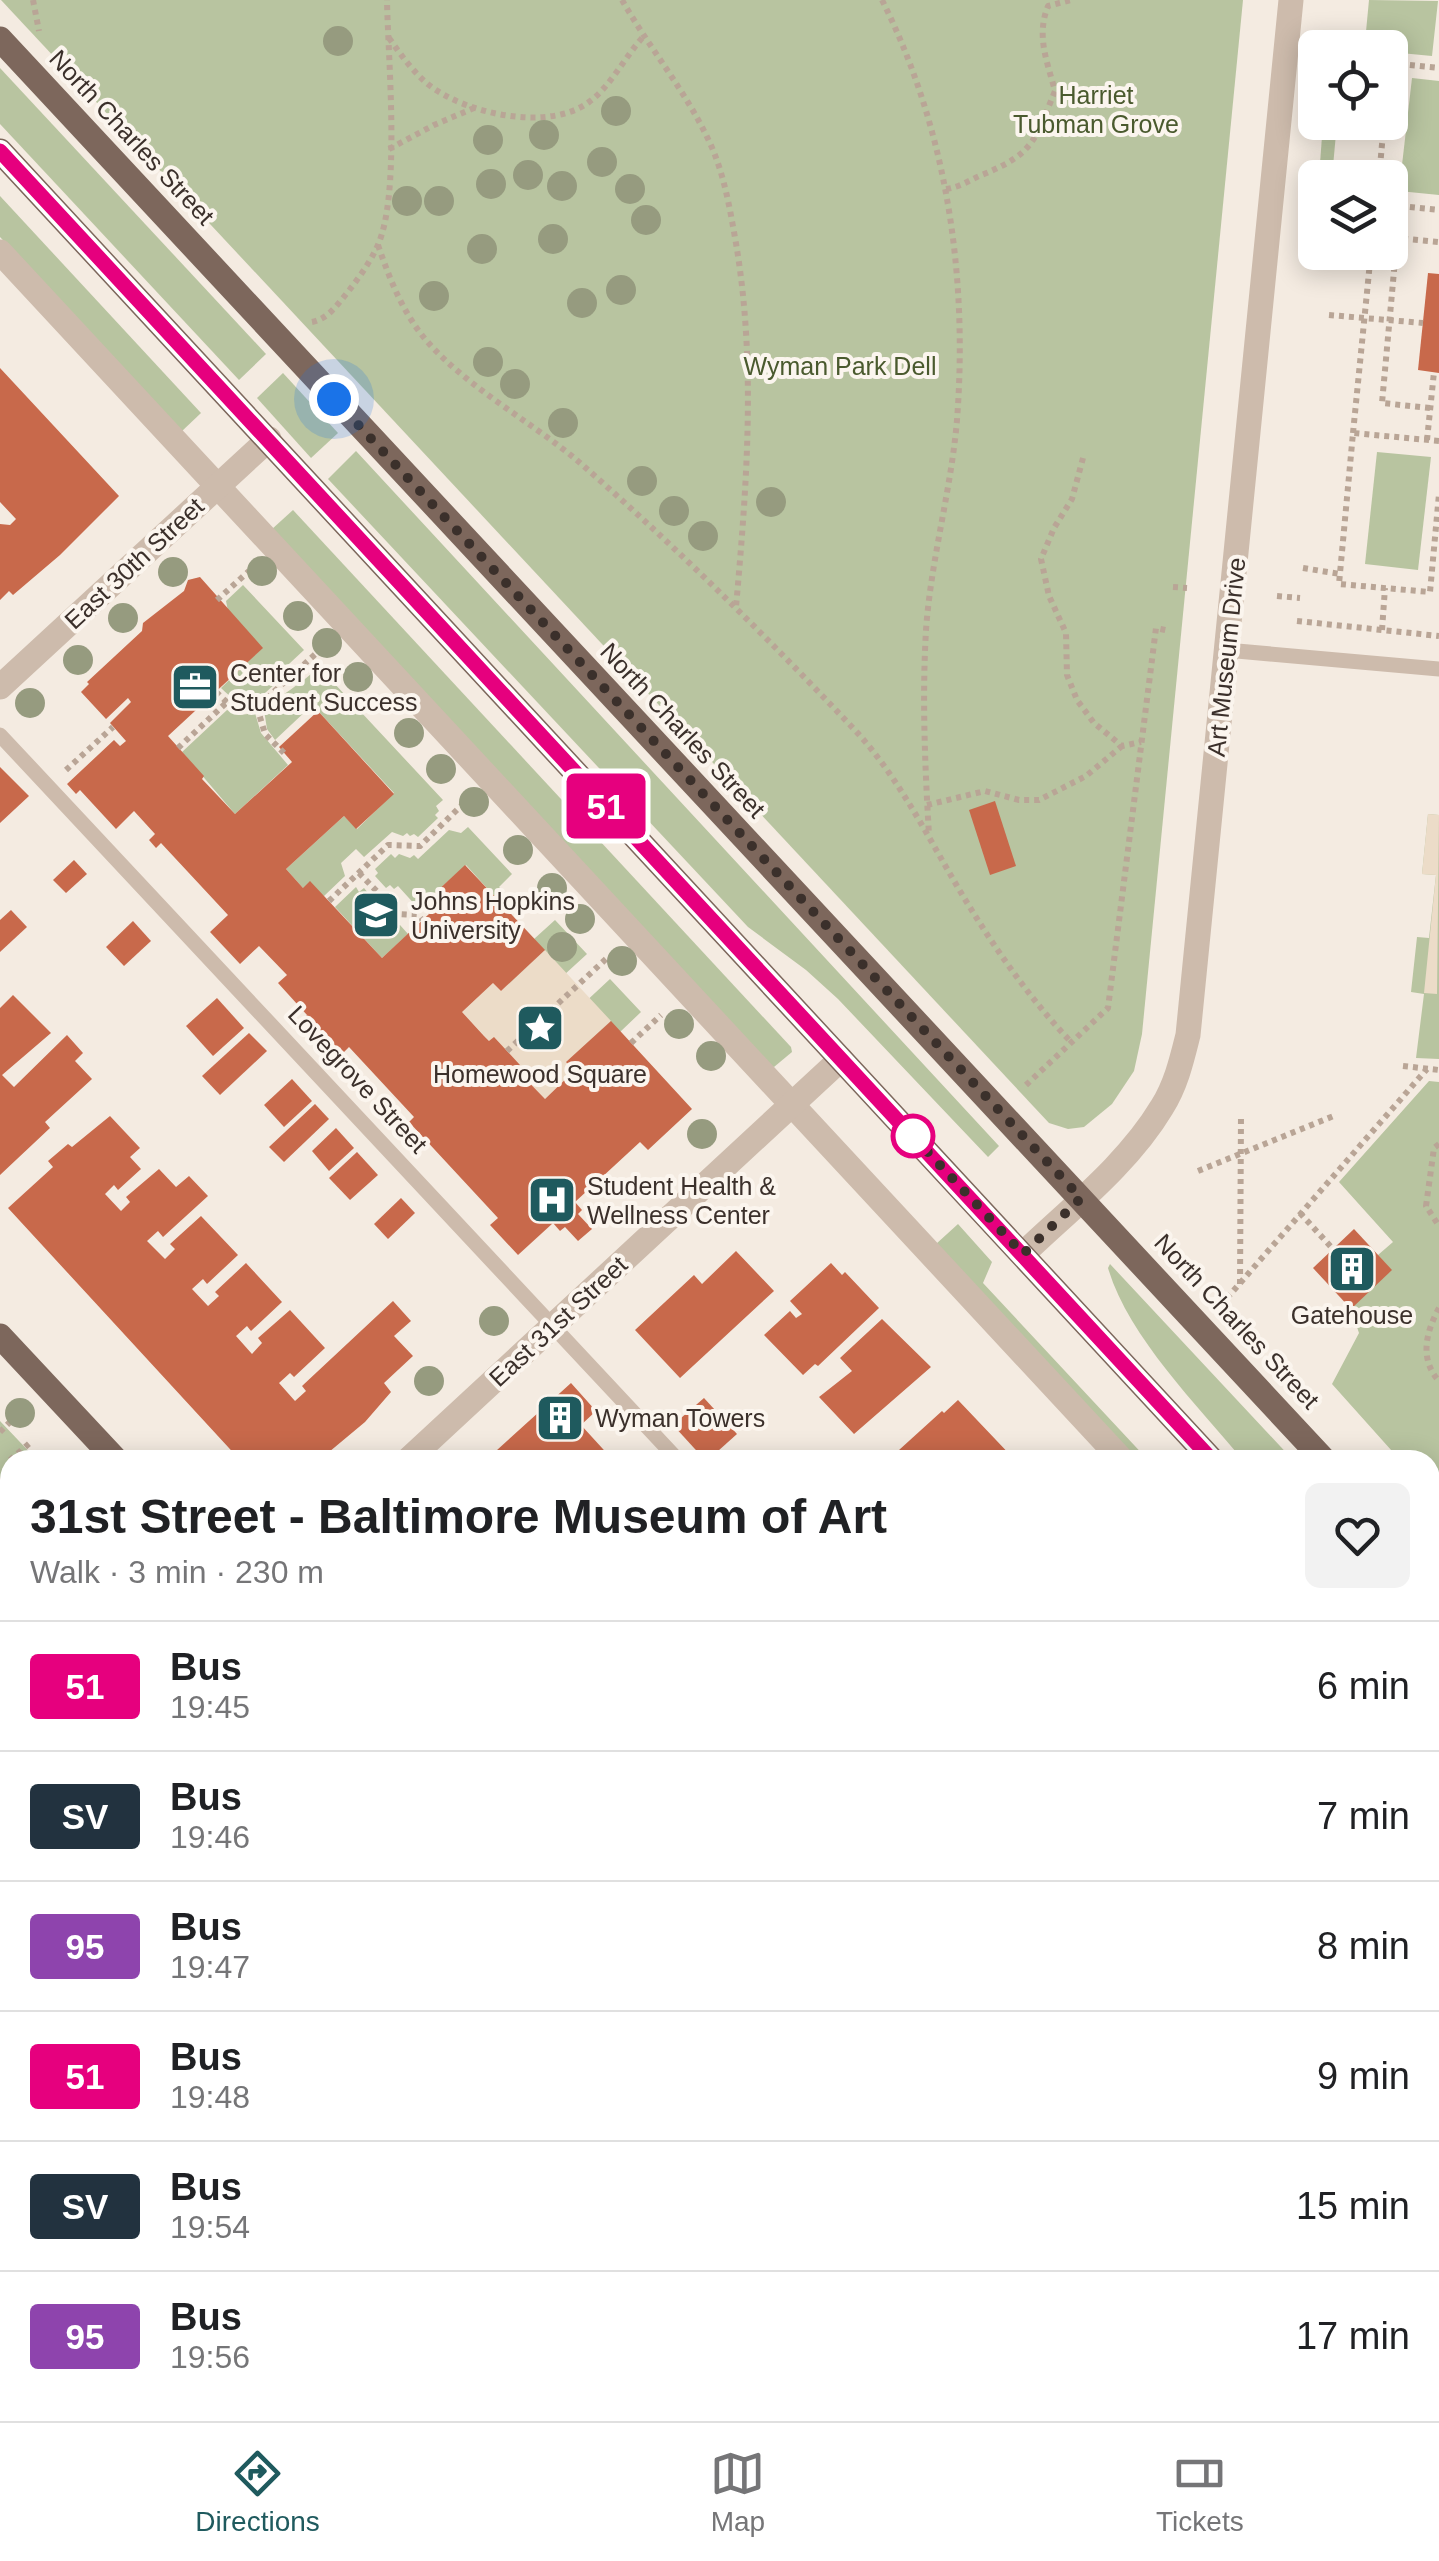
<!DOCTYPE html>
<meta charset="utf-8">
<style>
:root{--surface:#fff;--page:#f2f2f2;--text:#202124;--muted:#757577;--line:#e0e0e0;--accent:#1f5a5e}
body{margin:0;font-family:Arial,sans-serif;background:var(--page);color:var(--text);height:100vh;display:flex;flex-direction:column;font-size:38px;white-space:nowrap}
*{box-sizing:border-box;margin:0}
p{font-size:32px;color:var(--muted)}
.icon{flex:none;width:55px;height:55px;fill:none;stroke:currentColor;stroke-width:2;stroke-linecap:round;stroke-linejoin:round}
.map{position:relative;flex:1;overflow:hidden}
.sheet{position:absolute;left:0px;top:1450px;width:1440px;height:972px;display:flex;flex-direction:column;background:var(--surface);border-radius:30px 30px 0 0;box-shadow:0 5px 25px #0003}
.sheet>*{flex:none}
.badge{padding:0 20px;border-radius:8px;font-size:35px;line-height:65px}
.tools{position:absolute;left:1298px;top:30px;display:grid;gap:20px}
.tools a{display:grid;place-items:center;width:110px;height:110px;border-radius:15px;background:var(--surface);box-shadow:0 5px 25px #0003;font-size:50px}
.you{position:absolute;width:50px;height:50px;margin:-25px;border:8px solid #fff;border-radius:50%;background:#1a73e8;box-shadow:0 0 0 15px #1a73e833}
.map>.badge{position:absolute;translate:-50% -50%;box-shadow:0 0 0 5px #fff}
.round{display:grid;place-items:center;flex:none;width:105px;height:105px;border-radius:15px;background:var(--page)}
.overview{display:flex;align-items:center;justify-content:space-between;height:170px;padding:0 30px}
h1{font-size:48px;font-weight:700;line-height:75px}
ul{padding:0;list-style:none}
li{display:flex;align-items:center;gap:30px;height:130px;padding:0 30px;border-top:2px solid var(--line)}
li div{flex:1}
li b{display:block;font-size:38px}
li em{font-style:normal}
li .badge{min-width:110px;font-weight:700;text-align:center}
.dock{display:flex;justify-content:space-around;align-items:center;height:140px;border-top:2px solid var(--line);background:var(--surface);font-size:28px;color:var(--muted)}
.dock a{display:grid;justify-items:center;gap:5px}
.dock .current{color:var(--accent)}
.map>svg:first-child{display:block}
.green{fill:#b8c4a0}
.plaza{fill:#ecdcc8}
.building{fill:#c8694b}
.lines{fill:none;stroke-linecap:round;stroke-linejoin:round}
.path{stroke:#b9a596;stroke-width:6;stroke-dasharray:5 5;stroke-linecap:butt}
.service{stroke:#cdbbac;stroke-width:15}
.minor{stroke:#cdbbac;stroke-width:25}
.tertiary{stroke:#cdbbac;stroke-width:25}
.secondary{stroke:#a18a7d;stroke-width:25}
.primary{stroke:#7d675c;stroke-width:25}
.tree{fill:#969b7f}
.line-casing{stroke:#fff;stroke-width:22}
.line{stroke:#e6007e;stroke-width:15}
.walk{stroke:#3b302b;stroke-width:10;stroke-dasharray:0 18}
.stop-dot{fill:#fff;stroke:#e6007e;stroke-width:5}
.labels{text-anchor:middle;stroke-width:8;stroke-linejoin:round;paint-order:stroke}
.park-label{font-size:25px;fill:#4a5a2e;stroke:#fbf5ee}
.street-label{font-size:25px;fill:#3b302b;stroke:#fbf5ee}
.poi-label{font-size:25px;fill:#3b302b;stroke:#fbf5ee;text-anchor:start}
</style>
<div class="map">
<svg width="1439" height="2421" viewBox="0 0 1439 2421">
<rect width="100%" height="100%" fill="#f4ebe1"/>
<g class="green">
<polygon points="1,0 1243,0 1142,1034 1134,1071 1112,1104 1084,1127 1068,1129 1049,1123"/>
<polygon points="1369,0 1438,1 1432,56 1390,52 1390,48 1376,47 1376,44 1365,42"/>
<polygon points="0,68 266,354 239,380 0,124"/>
<polygon points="1412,78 1439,81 1439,195 1399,191"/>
<polygon points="1323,123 1337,123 1332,177 1319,177"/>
<polygon points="0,196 201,413 181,432 0,237"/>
<polygon points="283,373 338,433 311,458 257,398"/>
<polygon points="356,451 999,1146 988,1157 838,999 806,970 748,927 328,479"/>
<polygon points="1377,452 1431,457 1418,570 1365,564"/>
<polygon points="293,510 791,1047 792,1052 774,1067 768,1065 271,530"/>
<path d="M 243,585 L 304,650 L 276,676 L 275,684 C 252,705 244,711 221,688 L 262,648 L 228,611 L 226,601 Z"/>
<path d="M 319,667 L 443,800 L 436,806 L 439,811 L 435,815 L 438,818 L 418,837 L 414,834 L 410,836 L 407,833 L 403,836 L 392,832 L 364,857 L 356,849 L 341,863 L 345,876 L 324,896 L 303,888 L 286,869 L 344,816 L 357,829 L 394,793 L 319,712 L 314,715 L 308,709 L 275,740 L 267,729 L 264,710 C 282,694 301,684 319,667 Z"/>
<polygon points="227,710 240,715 255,713 261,733 288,765 235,814 182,752"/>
<polygon points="1428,814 1439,815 1439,1059 1416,1058 1424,994 1411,992 1417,937 1429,938 1436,875 1422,874"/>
<polygon points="468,827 512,874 499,887 508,896 505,899 510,904 505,908 466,865 418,908 398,886 394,889 390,885 386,888 375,876 378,873 375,869 391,854 395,858 399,854 410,858 414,855 418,859 449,830 461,833"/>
<polygon points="356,887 359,892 364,888 374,900 370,912 387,930 400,925 408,934 382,958 335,907"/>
<polygon points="555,920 587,954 528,1008 507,985 545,951 534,939"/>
<polygon points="610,979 641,1012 620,1032 610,1022 573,1056 552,1033"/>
<polygon points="1429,1081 1439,1082 1439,1503 1430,1493 1430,1460 1400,1460 1332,1384 1359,1333 1351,1309 1378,1255 1393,1242 1339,1182"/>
<polygon points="958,1224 992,1262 983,1283 1148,1460 1137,1460 936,1244"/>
<path d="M 1110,1264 L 1293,1460 L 1243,1460 C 1197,1405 1128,1336 1108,1268 Z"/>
<polygon points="0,1421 37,1460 10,1460 10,1489 0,1478"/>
</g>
<g class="plaza">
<polygon points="1428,814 1439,815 1437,994 1424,993 1436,875 1422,874"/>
<polygon points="545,950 611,1021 567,1062 574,1071 545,1099 516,1069 520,1065 489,1041 462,1012 493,983 501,991"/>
</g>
<g class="building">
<polygon points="1428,273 1439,274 1439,373 1418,370"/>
<polygon points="0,368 119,496 60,555 13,595 9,591 0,600 0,524 10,525 16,519 0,502"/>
<polygon points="200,577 263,648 168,736 204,776 202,779 235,814 292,762 279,747 318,711 394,794 356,829 344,816 286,869 303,888 310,881 382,958 429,914 421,906 465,865 545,950 501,991 493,983 462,1012 484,1036 489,1041 494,1037 520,1065 516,1069 545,1099 574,1071 566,1062 611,1021 692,1109 648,1150 640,1142 575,1202 582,1210 578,1214 592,1229 578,1241 565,1227 560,1231 553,1223 518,1255 490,1225 498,1218 409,1122 414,1117 349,1047 342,1054 315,1025 310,1029 301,1020 307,1015 278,983 287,975 259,946 240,964 210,932 228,915 161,843 156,848 149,840 155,834 134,811 116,829 80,790 76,794 67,784 114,740 120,746 126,741 110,723 131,702 128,698 106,719 81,692 89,684 87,682 142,631 143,623 184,591 188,580"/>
<polygon points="0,767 29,796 0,823"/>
<polygon points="995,801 1016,866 990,875 969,810"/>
<polygon points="74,860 87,874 66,893 53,880"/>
<polygon points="11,910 27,927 0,952 0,920"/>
<polygon points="133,921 151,941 124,966 106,947"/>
<polygon points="13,995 51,1033 2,1075 14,1087 67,1035 83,1053 75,1061 92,1079 45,1122 50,1128 0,1175 0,1008"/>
<polygon points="217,998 244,1028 213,1056 186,1026"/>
<polygon points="249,1033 267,1051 220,1095 202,1076"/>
<polygon points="292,1079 312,1101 284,1127 264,1105"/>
<polygon points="315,1104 329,1119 284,1162 269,1147"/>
<polygon points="110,1116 140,1148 130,1157 141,1169 118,1190 114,1185 105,1194 121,1211 130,1202 126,1197 159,1169 176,1187 189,1176 208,1196 163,1237 158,1231 147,1241 165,1259 175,1249 170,1244 201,1216 238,1255 207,1284 203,1279 192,1289 208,1306 219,1296 215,1292 246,1263 282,1302 251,1331 247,1326 236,1336 252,1354 262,1343 258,1338 290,1310 325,1348 294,1377 290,1373 279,1383 295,1401 306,1391 302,1386 393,1301 411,1321 394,1336 413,1356 384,1383 391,1392 365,1422 329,1452 324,1460 240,1460 8,1208 53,1167 48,1161 68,1144 72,1147"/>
<polygon points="336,1128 354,1148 329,1171 312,1151"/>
<polygon points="357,1152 378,1175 350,1200 329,1178"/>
<polygon points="401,1198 415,1213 388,1239 374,1224"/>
<polygon points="1354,1229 1392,1270 1351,1309 1313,1268"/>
<polygon points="736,1251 774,1291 680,1378 635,1330 694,1275 702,1284"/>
<polygon points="831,1263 842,1275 845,1272 879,1308 818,1366 815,1364 803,1375 764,1335 790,1311 796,1318 802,1314 790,1301"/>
<polygon points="882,1319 931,1367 854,1434 819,1397 852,1371 840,1358"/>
<polygon points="571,1383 596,1411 581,1425 613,1460 486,1460"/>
<polygon points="704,1398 737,1434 708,1460 705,1460 673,1425"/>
<polygon points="958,1400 1015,1460 888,1460 942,1411 944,1413"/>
<polygon points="0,1478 10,1489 10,1651 0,1660"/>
<polygon points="8,1702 10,1740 5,1745 0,1740 0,1709"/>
<polygon points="10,1902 10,2083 0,2073 0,1912"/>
<polygon points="1430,1906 1439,1916 1439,1984 1430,1993"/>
<polygon points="1439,2065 1439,2130 1430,2120 1430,2073"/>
<polygon points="1430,2314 1439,2324 1439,2407 1424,2421 1144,2421 1136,2412 1430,2412"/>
<polygon points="10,2329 10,2412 84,2412 92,2421 0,2421 0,2338"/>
<polygon points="539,2412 551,2412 559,2421 529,2421"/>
<polygon points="598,2412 866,2412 874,2421 606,2421"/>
</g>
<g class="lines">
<g class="path">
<polyline points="33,0 39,31"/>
<path d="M 622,0 C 651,51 690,96 713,150 C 724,177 729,204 734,232 C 757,357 747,482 736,607"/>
<path d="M 882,0 C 947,130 968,276 957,420 C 951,491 931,559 926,630 C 922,699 925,767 929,835"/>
<path d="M 389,38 C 401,55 413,72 429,85 C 466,114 549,132 589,102 C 611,86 624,58 643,37"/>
<polyline points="1390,63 1439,68"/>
<polyline points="389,149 434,125 474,108"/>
<polyline points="1379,178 1384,122"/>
<path d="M 946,189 C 961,187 971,179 984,174 C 1035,153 1035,139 1055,91 C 1047,61 1036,36 1048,6 L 1071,0"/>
<polyline points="1390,205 1439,210"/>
<path d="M 378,245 C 387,271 397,298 412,321 C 447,377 529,419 579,462 C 674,545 764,634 851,726 C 902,779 932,847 971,909 C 1000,956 1033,1002 1071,1042"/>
<polyline points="1329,315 1423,323"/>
<path d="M 312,322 C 328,319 337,305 347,293 C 358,279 369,264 377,247 C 401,197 388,60 387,0"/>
<polyline points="1430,408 1382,403 1397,238 1439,242"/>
<polyline points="1353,433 1371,252"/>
<polyline points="1427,440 1434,372"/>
<polyline points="1439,441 1353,433 1339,584 1430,592 1439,494"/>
<polyline points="1083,458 1072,499 1054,528 1041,559 1049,596 1066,633 1067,675 1077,700 1094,723 1122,746 1141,742"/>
<polyline points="1303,568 1340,574"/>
<polyline points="1173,587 1187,588"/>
<polyline points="1277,596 1300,598"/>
<polyline points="217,600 249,571"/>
<polyline points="1297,621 1439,636"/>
<polyline points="1382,630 1385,588"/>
<polyline points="216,692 232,707 257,707 321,649"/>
<polyline points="257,707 265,734 287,756"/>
<polyline points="178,748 226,703"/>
<polyline points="66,770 113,727"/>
<polyline points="927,805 985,791 1019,800 1039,800 1086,776 1122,746"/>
<polyline points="359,873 399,914 418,915 422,920"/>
<polyline points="329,901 388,845 420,846 464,803"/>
<polyline points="631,1043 661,1015"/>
<polyline points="507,1051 607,958"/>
<polyline points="1403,1066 1439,1070"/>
<polyline points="1026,1085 1108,1008 1156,628 1170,631"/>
<polyline points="1439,1144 1434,1148 1426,1206 1439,1226"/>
<polyline points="1198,1171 1336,1115"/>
<polyline points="1300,1213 1333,1249"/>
<polyline points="1240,1284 1241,1115"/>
<polyline points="1227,1298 1427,1069"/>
<path d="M 1439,1308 C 1426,1332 1419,1359 1439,1381"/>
<polyline points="0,1432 12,1420"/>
<polyline points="10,1460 32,1441"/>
</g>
<g class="service">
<polyline points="1226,650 1439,669"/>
<polyline points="0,735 678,1460"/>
<polyline points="0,1778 10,1792"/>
<polyline points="1430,2277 1439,2287"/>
<polyline points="572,2412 580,2421"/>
</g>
<g class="minor">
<polyline points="0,252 1122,1460"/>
<polyline points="0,687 269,439"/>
<polyline points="408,1460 841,1059"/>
<polyline points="1430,1793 1439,1802"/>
<polyline points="0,1837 10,1828"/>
<polyline points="937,2412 945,2421"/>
<polyline points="418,2421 427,2412"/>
</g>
<path class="tertiary" d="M 1023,1254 C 1070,1209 1128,1164 1162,1107 C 1176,1085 1182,1059 1188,1035 L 1291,0"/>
<g class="secondary">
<polyline points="0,2200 10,2211"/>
<polyline points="199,2412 207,2421"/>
</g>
<g class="primary">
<polyline points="0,39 1324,1460"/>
<polyline points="0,151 1212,1460"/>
<polyline points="0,1336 116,1460"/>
<polyline points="1430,1575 1439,1585"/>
<polyline points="1430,1696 1439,1705"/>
<polyline points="1012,2412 1020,2421"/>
</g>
</g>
<g class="tree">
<circle cx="338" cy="41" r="15"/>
<circle cx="616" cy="111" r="15"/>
<circle cx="544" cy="135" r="15"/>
<circle cx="488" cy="140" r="15"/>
<circle cx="602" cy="162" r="15"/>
<circle cx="528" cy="175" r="15"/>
<circle cx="491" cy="184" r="15"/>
<circle cx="562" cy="186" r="15"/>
<circle cx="630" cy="189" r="15"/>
<circle cx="407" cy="201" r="15"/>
<circle cx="439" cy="201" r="15"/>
<circle cx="646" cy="220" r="15"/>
<circle cx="553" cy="239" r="15"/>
<circle cx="482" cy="249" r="15"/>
<circle cx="621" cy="290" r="15"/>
<circle cx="434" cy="296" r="15"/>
<circle cx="582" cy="303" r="15"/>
<circle cx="488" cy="362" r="15"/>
<circle cx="515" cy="384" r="15"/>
<circle cx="563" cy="423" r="15"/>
<circle cx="642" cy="481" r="15"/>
<circle cx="771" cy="502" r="15"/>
<circle cx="674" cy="511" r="15"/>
<circle cx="703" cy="536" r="15"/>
<circle cx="262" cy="571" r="15"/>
<circle cx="173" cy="572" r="15"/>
<circle cx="298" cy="616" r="15"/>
<circle cx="123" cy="618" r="15"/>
<circle cx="327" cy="643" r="15"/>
<circle cx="78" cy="660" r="15"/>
<circle cx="358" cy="677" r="15"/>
<circle cx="30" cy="703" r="15"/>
<circle cx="409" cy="733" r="15"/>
<circle cx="441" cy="769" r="15"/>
<circle cx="474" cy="802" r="15"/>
<circle cx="518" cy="850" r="15"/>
<circle cx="552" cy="888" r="15"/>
<circle cx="580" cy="919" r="15"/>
<circle cx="562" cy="947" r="15"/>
<circle cx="622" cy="961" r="15"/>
<circle cx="679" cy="1024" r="15"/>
<circle cx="711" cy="1056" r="15"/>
<circle cx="702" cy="1134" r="15"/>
<circle cx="494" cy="1321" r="15"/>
<circle cx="429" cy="1381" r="15"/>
<circle cx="20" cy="1413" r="15"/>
</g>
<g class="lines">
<g class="line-casing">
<polyline id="line" points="0,151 1212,1460"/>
</g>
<use href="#line" class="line"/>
<polyline class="walk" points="334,399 1081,1198 1023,1254 910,1133 913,1136"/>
</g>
<defs>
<g id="office-square" transform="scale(2.5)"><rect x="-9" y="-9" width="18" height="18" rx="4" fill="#1f5a5e" stroke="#fbf5ee"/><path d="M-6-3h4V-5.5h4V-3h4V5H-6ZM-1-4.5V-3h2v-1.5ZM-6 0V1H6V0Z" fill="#fff"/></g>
<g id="university-square" transform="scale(2.5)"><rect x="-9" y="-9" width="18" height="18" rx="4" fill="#1f5a5e" stroke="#fbf5ee"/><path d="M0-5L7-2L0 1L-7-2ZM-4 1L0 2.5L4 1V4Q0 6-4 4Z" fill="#fff"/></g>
<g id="sight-square" transform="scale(2.5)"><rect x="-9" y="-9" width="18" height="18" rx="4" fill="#1f5a5e" stroke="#fbf5ee"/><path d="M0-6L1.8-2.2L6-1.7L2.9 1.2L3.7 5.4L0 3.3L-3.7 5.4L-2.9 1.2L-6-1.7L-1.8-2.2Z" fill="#fff"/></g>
<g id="hospital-square" transform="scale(2.5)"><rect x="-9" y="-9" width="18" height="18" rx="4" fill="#1f5a5e" stroke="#fbf5ee"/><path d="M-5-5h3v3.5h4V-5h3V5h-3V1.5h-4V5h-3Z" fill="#fff"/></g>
<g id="building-square" transform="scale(2.5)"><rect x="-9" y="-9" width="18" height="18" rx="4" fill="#1f5a5e" stroke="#fbf5ee"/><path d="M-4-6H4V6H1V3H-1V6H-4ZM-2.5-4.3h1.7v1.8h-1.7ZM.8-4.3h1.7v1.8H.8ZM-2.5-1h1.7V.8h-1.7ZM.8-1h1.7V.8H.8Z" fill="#fff"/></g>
</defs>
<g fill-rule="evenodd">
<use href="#office-square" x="195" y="687"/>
<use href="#university-square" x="376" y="915"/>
<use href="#sight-square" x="540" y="1028"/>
<use href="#hospital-square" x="552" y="1200"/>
<use href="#building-square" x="1352" y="1269"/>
<use href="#building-square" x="560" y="1418"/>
</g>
<circle class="stop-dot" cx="913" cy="1136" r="20"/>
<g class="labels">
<g class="park-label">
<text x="1096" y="104">Harriet<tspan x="1096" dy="29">Tubman Grove</tspan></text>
<text x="840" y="375">Wyman Park Dell</text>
</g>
<g class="street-label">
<text transform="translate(132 137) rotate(47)" y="9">North Charles Street</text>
<text transform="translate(134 563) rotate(-43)" y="9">East 30th Street</text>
<text transform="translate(1226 657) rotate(-84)" y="9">Art Museum Drive</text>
<text transform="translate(683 730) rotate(47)" y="9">North Charles Street</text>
<text transform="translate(358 1079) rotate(47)" y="9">Lovegrove Street</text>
<text transform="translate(558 1321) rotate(-43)" y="9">East 31st Street</text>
<text transform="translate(1237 1321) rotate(47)" y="9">North Charles Street</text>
</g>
<g class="poi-label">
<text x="230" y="682">Center for<tspan x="230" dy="29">Student Success</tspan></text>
<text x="411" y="910">Johns Hopkins<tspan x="411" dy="29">University</tspan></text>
<text x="540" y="1083" text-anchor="middle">Homewood Square</text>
<text x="587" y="1195">Student Health &amp;<tspan x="587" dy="29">Wellness Center</tspan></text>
<text x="1352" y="1324" text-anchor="middle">Gatehouse</text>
<text x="595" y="1427">Wyman Towers</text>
</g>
</g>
</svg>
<div class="tools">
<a><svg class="icon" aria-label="locate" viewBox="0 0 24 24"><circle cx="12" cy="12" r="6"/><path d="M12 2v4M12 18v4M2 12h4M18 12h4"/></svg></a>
<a><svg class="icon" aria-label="layers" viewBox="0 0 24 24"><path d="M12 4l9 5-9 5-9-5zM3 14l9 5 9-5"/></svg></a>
</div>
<div class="you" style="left:334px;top:399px"></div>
<b class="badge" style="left:606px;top:806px;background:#e6007e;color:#fff">51</b>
<section class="sheet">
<div class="overview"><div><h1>31st Street - Baltimore Museum of Art</h1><p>Walk · 3 min · 230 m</p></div><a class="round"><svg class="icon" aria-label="heart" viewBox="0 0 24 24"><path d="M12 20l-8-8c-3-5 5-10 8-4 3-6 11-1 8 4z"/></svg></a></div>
<ul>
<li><span class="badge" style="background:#e6007e;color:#fff">51</span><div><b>Bus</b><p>19:45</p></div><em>6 min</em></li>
<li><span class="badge" style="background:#22323f;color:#fff">SV</span><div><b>Bus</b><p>19:46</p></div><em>7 min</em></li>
<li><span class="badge" style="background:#8e44ad;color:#fff">95</span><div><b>Bus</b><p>19:47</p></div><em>8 min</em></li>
<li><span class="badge" style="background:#e6007e;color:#fff">51</span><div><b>Bus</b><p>19:48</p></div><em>9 min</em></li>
<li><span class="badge" style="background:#22323f;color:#fff">SV</span><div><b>Bus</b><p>19:54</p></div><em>15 min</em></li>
<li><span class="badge" style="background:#8e44ad;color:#fff">95</span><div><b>Bus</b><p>19:56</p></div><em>17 min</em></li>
</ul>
</section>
</div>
<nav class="dock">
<a class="current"><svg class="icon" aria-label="directions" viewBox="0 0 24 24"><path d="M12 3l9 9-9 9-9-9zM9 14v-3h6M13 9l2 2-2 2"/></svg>Directions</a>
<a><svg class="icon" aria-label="map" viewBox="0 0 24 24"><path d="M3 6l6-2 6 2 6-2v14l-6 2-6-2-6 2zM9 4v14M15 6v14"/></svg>Map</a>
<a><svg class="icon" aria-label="tickets" viewBox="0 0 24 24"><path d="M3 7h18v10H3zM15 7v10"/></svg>Tickets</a>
</nav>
